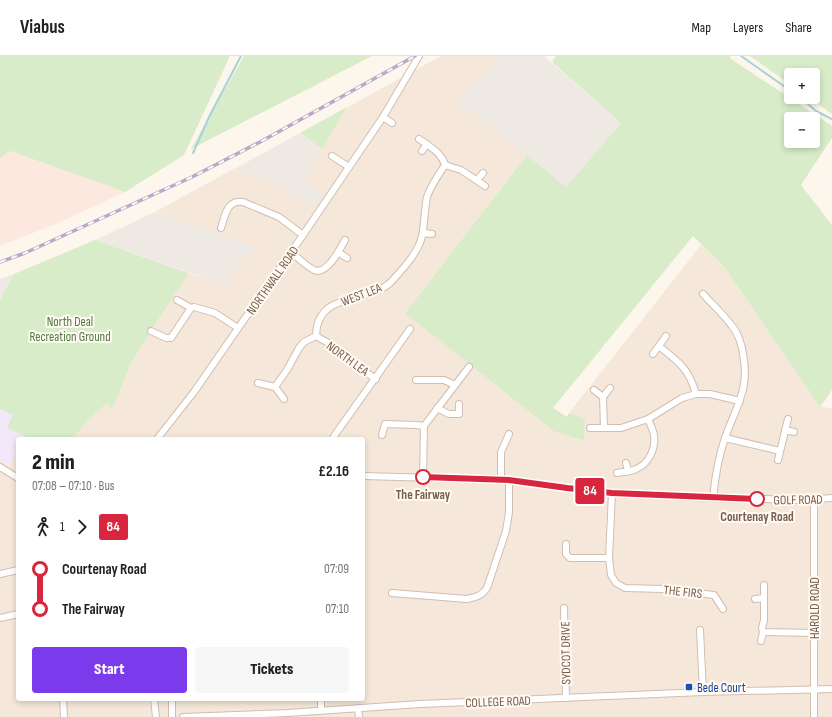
<!DOCTYPE html>
<meta charset="utf-8">
<style>
:root{--surface:#fff;--page:#f6f6f6;--text:#202124;--muted:#757577;--line:#e0e0e0;--accent:#7c3aed}
body{margin:0;font-family:"Sofia Sans Condensed",sans-serif;background:var(--page);color:var(--text);height:100vh;display:flex;flex-direction:column;font-size:15px;white-space:nowrap}
*{box-sizing:border-box;margin:0}
p{font-size:13px;color:var(--muted)}
.icon{flex:none;width:22px;height:22px;fill:none;stroke:currentColor;stroke-width:2;stroke-linecap:round;stroke-linejoin:round}
.map{position:relative;flex:1;overflow:hidden}
.panel{position:absolute;left:16px;top:381px;width:349px;height:264px;display:flex;flex-direction:column;background:var(--surface);border-radius:4px;box-shadow:0 2px 6px #0003}
.panel>*{flex:none}
.badge{padding:0 8px;border-radius:3px;font-size:14px;line-height:26px}
.buttons{position:absolute;left:784px;top:12px;display:grid;gap:8px}
.buttons a{display:grid;place-items:center;width:36px;height:36px;border-radius:4px;background:var(--surface);box-shadow:0 2px 6px #0003;font-size:20px}
.map>.badge{position:absolute;translate:-50% -50%;box-shadow:0 0 0 2px #fff}
.legs{display:flex;align-items:center;gap:6px;height:44px;padding:0 16px;font-size:13px}
.legs p{margin-inline-start:auto}
.summary{display:flex;align-items:center;justify-content:space-between;height:68px;padding:0 16px}
h1{font-size:22px;font-weight:800;line-height:30px}
.cta{display:flex;gap:8px;margin-top:auto;padding:8px 16px}
.cta a{flex:1;height:46px;border-radius:4px;background:var(--accent);color:#fff;font-size:16px;font-weight:800;line-height:46px;text-align:center}
.cta a+a{background:var(--page);color:var(--text)}
ul{padding:0 16px;list-style:none}
li{display:flex;align-items:center;gap:14px;height:40px;font-size:15px}
li i{display:grid;place-items:center;width:6px;height:100%;margin:0 5px;background:currentColor}
li i::after{content:'';width:10px;height:10px;margin:-5px;border:3px solid;border-radius:50%;background:var(--surface)}
li p{margin-inline-start:auto}
li:first-child i{background:linear-gradient(#0000 50%,currentColor 0)}
li:last-child i{background:linear-gradient(currentColor 50%,#0000 0)}
header{display:flex;align-items:center;gap:24px;box-sizing:border-box;height:56px;padding:0 20px;background:var(--surface);border-bottom:1px solid var(--line)}
header strong{font-size:19px}
nav{display:flex;gap:22px;margin-inline-start:auto;font-size:14px}
.map>svg:first-child{display:block}
.residential{fill:#f5e8da}
.commercial{fill:#fde8e0}
.industrial{fill:#efe9e4}
.education{fill:#f3e8fa}
.green{fill:#d8ecc9;fill-rule:evenodd}
.lines{fill:none;stroke-linecap:round;stroke-linejoin:round}
.stream{stroke:#a5d3da;stroke-width:2}
.street-casing{stroke:#d1beb0;stroke-width:8}
.street{stroke:#fff;stroke-width:6}
.rail-casing{stroke:#b9a8c9;stroke-width:3.5}
.rail{stroke:#fffaf3;stroke-width:2;stroke-dasharray:6;stroke-linecap:butt}
.line-1-casing{stroke:#fff;stroke-width:9}
.line-1{stroke:#d7263d;stroke-width:6}
.stop-1-dot{fill:#fff;stroke:#d7263d;stroke-width:2}
.transit-dot{fill:#1a4fb4;stroke:#fffaf3;stroke-width:1.5}
.labels{text-anchor:middle;stroke-width:4;stroke-linejoin:round;paint-order:stroke}
.street-label{font-size:13px;fill:#7a5c4d;stroke:#fffaf3}
.park-label{font-size:13px;fill:#537a41;stroke:#fffaf3}
.stop-label{font-size:13px;font-weight:bold;fill:#7a5c4d;stroke:#fffaf3}
.transit-label{font-size:13px;fill:#164399;stroke:#fffaf3;text-anchor:start}
</style>
<header>
<strong>Viabus</strong>
<nav><a>Map</a><a>Layers</a><a>Share</a></nav>
</header>
<div class="map">
<svg width="832" height="661" viewBox="0 0 832 661">
<rect width="100%" height="100%" fill="#fdf6ec"/>
<polygon class="residential" points="441,0 502,0 456,45 527,99 405,257 584,384 585,363 569,357 701,189 725,212 820,351 832,352 832,661 0,661 0,353 13,359 25,380 25,383 18,383 18,643 363,643 363,383 73,383 86,366 107,347 112,353 130,309 154,270 189,217 226,229 232,215 257,191 155,156 235,112 269,124 318,151 325,141 303,125 346,52"/>
<polygon class="commercial" points="10,95 125,136 56,168 0,190 0,102"/>
<g class="industrial">
<polygon points="502,0 544,0 621,67 566,131 527,99 456,45"/>
<polygon points="300,77 322,93 303,125 325,141 318,152 269,124 234,113"/>
<polygon points="155,156 257,191 232,215 226,229 95,184"/>
<polygon points="14,218 0,244 0,223"/>
</g>
<polygon class="education" points="0,353 13,359 7,372 25,380 23,383 18,383 18,393 9,411 0,404"/>
<g class="green">
<polygon points="0,0 230,0 184,99 125,136 10,95 0,102"/>
<polygon points="244,0 372,0 191,93"/>
<path d="M 556,0 L 730,0 L 731,3 L 832,70 L 832,82 L 801,129 L 832,169 L 832,334 L 820,351 L 725,212 L 693,180 L 553,352 L 567,361 L 569,357 L 585,363 L 584,384 L 555,376 L 405,257 L 527,99 L 566,131 L 621,67 L 552,6 ZM 791,63 L 813,63 L 813,85 L 791,85 Z"/>
<polygon points="750,0 832,0 832,58 808,41 813,41 813,19 791,19 791,29"/>
<polygon points="347,51 322,93 300,77"/>
<polygon points="95,184 189,217 154,270 130,309 112,354 107,347 86,366 73,383 25,383 25,380 7,372 13,359 0,353 0,244 14,218"/>
</g>
<g class="lines">
<g class="stream">
<polyline points="741,0 791,35"/>
<polyline points="800,41 816,55 832,63"/>
<polyline points="193,97 209,61 241,0"/>
</g>
<g class="street-casing">
<g id="street">
<polyline points="383,61 392,67"/>
<polyline points="422,95 427,88"/>
<polyline points="332,100 349,111"/>
<polyline points="445,109 461,114 485,130"/>
<polyline points="477,124 483,117"/>
<path d="M 221,172 C 225,160 227,143 243,146 L 279,161 L 303,179"/>
<polyline points="423,177 432,178"/>
<path d="M 291,196 C 298,202 306,210 314,214 C 327,220 340,193 345,184"/>
<polyline points="338,196 347,202"/>
<path d="M 703,238 C 713,249 724,259 732,270 C 738,277 742,289 743,298 C 750,334 736,350 725,382 C 718,402 715,422 713,442"/>
<polyline points="177,244 191,252"/>
<polyline points="151,275 166,282 171,282 191,252 194,251 215,257 238,272"/>
<path d="M 316,280 C 317,234 367,249 391,226 C 402,214 416,199 421,184 C 425,170 424,155 427,141 C 431,129 438,120 445,109 C 441,96 430,91 419,83"/>
<path d="M 660,291 C 679,306 689,313 696,338"/>
<polyline points="653,298 666,280"/>
<polyline points="416,324 444,324 455,329"/>
<polyline points="258,327 275,331 284,343"/>
<polyline points="275,331 287,314 299,292 304,286 316,280 330,288 341,300 376,323"/>
<polyline points="594,334 603,341 604,372"/>
<polyline points="603,341 610,332"/>
<polyline points="437,352 449,358 459,358 459,348"/>
<polyline points="590,372 621,372 648,363 682,342 696,338 710,338 740,345"/>
<polyline points="785,374 794,376"/>
<polyline points="382,379 385,368 416,369 424,370"/>
<polyline points="725,382 780,395"/>
<polyline points="157,383 194,336 277,216 303,179 383,61 419,0"/>
<polyline points="332,383 410,273"/>
<polyline points="778,404 788,363"/>
<polyline points="626,407 628,415"/>
<polyline points="0,411 18,422"/>
<path d="M 617,417 C 623,416 630,416 636,413 C 649,408 656,392 654,379 C 653,374 650,368 648,363"/>
<polyline points="363,420 509,424 567,432 612,437 713,442 801,444 832,442"/>
<polyline points="423,421 424,370 469,311"/>
<polyline points="501,423 501,396 509,378"/>
<polyline points="612,437 609,502 611,519 616,527 625,532 663,533 714,539 723,553"/>
<polyline points="566,488 566,498 570,502 609,502"/>
<polyline points="0,518 18,514"/>
<polyline points="764,529 764,564 762,572 763,576 813,577"/>
<path d="M 392,537 L 467,543 C 476,541 482,540 487,532 L 506,475 L 509,456 L 509,424"/>
<polyline points="755,543 764,542"/>
<polyline points="564,552 566,642"/>
<polyline points="0,562 18,558"/>
<polyline points="700,574 703,636"/>
<polyline points="761,585 763,576"/>
<polyline points="63,643 64,661"/>
<polyline points="154,643 156,661"/>
<polyline points="358,652 359,661"/>
<polyline points="321,654 321,643"/>
<polyline points="172,661 172,643"/>
<polyline points="183,661 288,657 420,648 703,636 832,633"/>
<polyline points="814,661 814,443"/>
</g>
</g>
<use href="#street" class="street"/>
<g class="rail-casing">
<polyline id="rail" points="0,206 25,197 192,121 260,86 415,0"/>
</g>
<use href="#rail" class="rail"/>
</g>
<g class="lines">
<g class="line-1-casing">
<polyline id="line-1" points="423,421 509,424 567,432 612,437 757,443"/>
</g>
<use href="#line-1" class="line-1"/>
</g>
<g class="stop-1-dot">
<circle cx="423" cy="421" r="7"/>
<circle cx="757" cy="443" r="7"/>
</g>
<rect class="transit-dot" x="685" y="627" width="8" height="8" rx="2"/>
<g class="labels">
<g class="street-label">
<text transform="translate(272 224) rotate(-55)" y="5">NORTHWALL ROAD</text>
<text transform="translate(361 238) rotate(-21)" y="5">WEST LEA</text>
<text transform="translate(348 302) rotate(36)" y="5">NORTH LEA</text>
<text transform="translate(798 443) rotate(-1)" y="5">GOLF ROAD</text>
<text transform="translate(683 535) rotate(6)" y="5">THE FIRS</text>
<text transform="translate(814 552) rotate(-90)" y="5">HAROLD ROAD</text>
<text transform="translate(565 597) rotate(-91)" y="5">SYDCOT DRIVE</text>
<text transform="translate(498 645) rotate(-2)" y="5">COLLEGE ROAD</text>
</g>
<g class="park-label">
<text x="70" y="270">North Deal<tspan x="70" dy="15">Recreation Ground</tspan></text>
</g>
<g class="stop-label">
<text x="423" y="443">The Fairway</text>
<text x="757" y="465">Courtenay Road</text>
</g>
<g class="transit-label">
<text x="697" y="636">Bede Court</text>
</g>
</g>
</svg>
<div class="buttons">
<a>+</a>
<a>−</a>
</div>
<b class="badge" style="left:590px;top:435px;background:#d7263d;color:#fff">84</b>
<section class="panel">
<div class="summary"><div><h1>2 min</h1><p>07:08 – 07:10 · Bus</p></div><b>£2.16</b></div>
<div class="legs"><svg class="icon" aria-label="walk" viewBox="0 0 24 24"><circle cx="13" cy="4" r="2"/><path d="M13 8l-2 6 4 7M11 14l-3 7M7 12l3-4h3l4 4"/></svg>1<svg class="icon" aria-label="forward" viewBox="0 0 24 24"><path d="M9 5l7 7-7 7"/></svg><b class="badge" style="background:#d7263d;color:#fff">84</b></div>
<ul>
<li><i style="color:#d7263d"></i><b>Courtenay Road</b><p>07:09</p></li>
<li><i style="color:#d7263d"></i><b>The Fairway</b><p>07:10</p></li>
</ul>
<div class="cta"><a>Start</a><a>Tickets</a></div>
</section>
</div>
